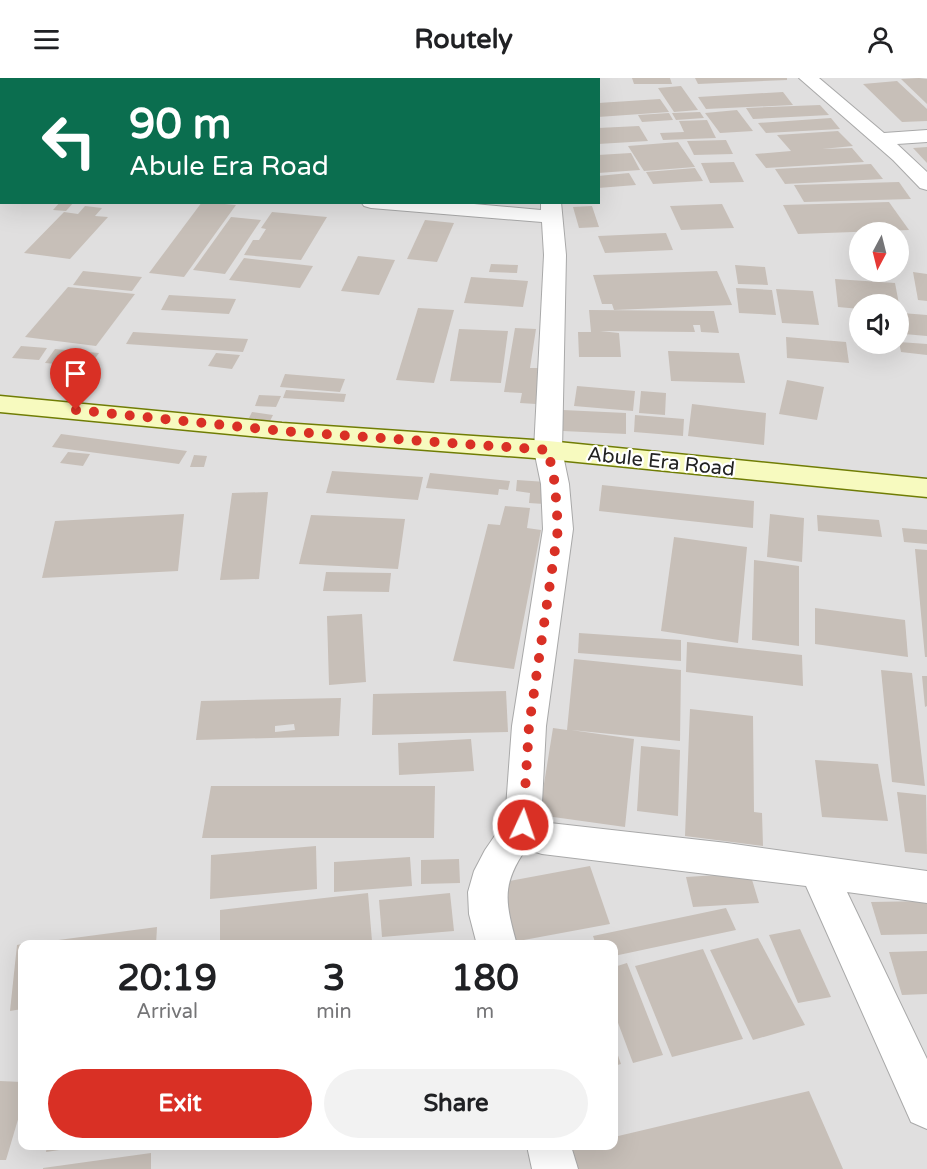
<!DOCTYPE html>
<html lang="en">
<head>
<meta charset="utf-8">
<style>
	:root { --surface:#fff; --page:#f2f2f2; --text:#202124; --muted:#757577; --accent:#d93025 }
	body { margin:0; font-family:"Varela Round",sans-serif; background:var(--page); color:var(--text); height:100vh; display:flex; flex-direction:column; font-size:22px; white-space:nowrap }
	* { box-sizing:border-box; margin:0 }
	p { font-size:20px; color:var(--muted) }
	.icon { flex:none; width:33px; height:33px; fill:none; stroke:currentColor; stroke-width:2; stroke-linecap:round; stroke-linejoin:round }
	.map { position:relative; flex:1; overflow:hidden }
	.side { position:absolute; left:18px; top:862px; width:600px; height:210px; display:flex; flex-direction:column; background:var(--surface); border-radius:12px; box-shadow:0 6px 24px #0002 }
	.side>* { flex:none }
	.banner { position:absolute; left:0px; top:0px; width:600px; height:126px; box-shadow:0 6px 24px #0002; background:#0b6e4f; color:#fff; overflow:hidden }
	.needle { width:39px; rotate:187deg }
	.tools { position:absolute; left:849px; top:144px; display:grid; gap:12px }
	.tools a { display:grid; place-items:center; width:60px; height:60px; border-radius:50%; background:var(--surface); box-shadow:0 6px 24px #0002; font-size:30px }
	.pin { position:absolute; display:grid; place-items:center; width:51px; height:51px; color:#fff; margin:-62px -26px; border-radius:50% 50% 50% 0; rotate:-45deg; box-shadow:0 0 6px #0007 }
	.pin .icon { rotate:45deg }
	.me { position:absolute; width:66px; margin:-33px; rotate:3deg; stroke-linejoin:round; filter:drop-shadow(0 0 4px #0008) }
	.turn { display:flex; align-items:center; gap:21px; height:126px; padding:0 30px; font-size:27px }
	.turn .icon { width:78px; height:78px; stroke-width:2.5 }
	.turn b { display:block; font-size:42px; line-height:51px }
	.eta { display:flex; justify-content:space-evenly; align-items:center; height:102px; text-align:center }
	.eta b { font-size:36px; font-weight:700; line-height:42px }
	.cta { display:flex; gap:12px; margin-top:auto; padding:12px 30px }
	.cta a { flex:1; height:69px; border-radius:36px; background:var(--accent); color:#fff; font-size:24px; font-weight:700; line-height:69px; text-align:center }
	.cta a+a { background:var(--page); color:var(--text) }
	header { display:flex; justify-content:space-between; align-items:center; height:78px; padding:0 30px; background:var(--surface); font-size:27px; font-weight:700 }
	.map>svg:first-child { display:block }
</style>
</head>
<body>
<header><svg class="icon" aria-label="menu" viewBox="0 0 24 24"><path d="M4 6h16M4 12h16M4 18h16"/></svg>Routely<svg class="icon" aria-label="person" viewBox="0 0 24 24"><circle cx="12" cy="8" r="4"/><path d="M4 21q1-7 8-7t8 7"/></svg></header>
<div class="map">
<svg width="927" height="1091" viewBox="0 0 927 1091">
	<rect width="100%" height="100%" fill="#f2efe9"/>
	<!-- residential -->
	<path fill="#e0dfdf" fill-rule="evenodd" d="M0,0H927V1091H0ZM2,2H598V124H2ZM860,154H898V194H860ZM860,226H898V266H860ZM22,867H614V1068H22Z"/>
	<!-- building -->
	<g fill="#c7bfb8" fill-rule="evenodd">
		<path d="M632,0H670L672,6H634Z"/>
		<path d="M695,0H787V2L698,6Z"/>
		<path d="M919,0L927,1V26L901,1Z"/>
		<path d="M897,3L927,31V43L902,44L863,6Z"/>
		<path d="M681,8L698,32L674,34L658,10Z"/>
		<path d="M783,14L793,27L706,31L698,19Z"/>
		<path d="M660,21L669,34L598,39V25Z"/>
		<path d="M820,27L829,37L753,41L746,30Z"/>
		<path d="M737,32L753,53L720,55L705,35Z"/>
		<path d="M700,34L704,40L676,42L672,35Z"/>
		<path d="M669,35L673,42L642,44L638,37Z"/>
		<path d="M831,40L840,51L766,55L758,45Z"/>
		<path d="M707,42L716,60L663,62L660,55L684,54L679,43Z"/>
		<path d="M639,48L648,63L598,66V50Z"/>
		<path d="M838,53L853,68L822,71L852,70L864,84L766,90L755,76L791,73L777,57Z"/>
		<path d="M726,62L733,76L694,77L687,63Z"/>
		<path d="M678,64L695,89L644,93L628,68Z"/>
		<path d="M927,69V85L913,70Z"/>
		<path d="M631,75L640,92L598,95V77Z"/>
		<path d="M734,84L744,104L710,105L701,85Z"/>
		<path d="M871,86L883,101L785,106L775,91Z"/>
		<path d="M695,90L703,103L653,106L646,94Z"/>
		<path d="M629,95L636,107L598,110V98Z"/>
		<path d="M899,104L911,121L804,124L794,107Z"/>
		<path d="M60,124H74L66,133L53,132Z"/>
		<path d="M202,124L236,127L184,199L149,195Z"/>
		<path d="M889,124L909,152L798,156L783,127Z"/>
		<path d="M722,126L734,150L681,152L670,128Z"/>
		<path d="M85,128L102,130L95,138L108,139L70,181L24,175L64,134L78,136Z"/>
		<path d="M592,128L599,149L579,150L573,129Z"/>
		<path d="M272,134L327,139L301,182L244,177L253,162H259L266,151L261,150Z"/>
		<path d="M231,139L261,142L225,196L193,192Z"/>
		<path d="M425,142L454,145L437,184L407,181Z"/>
		<path d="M666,155L673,172L605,175L598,158Z"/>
		<path d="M358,178L395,182L379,217L341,213Z"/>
		<path d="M244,180L313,188L300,210L229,202Z"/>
		<path d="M491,186L518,187L517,195L489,194Z"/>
		<path d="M735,187L765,189L768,207L738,206Z"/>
		<path d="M83,193L142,199L132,213L73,207Z"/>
		<path d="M717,193L732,227L614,232L612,226H602L593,197Z"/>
		<path d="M913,194L927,196V223L918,222Z"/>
		<path d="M471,199L528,203L523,229L464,225Z"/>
		<path d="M835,201L895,205L899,226H860V231L838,229Z"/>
		<path d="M68,209L135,216L96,268L25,259Z"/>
		<path d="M736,210L772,212L776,237L739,235Z"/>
		<path d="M776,211L813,213L819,247L782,245Z"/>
		<path d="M169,217L236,221L229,236L161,232Z"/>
		<path d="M418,230L454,232L434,305L396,302Z"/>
		<path d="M589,232L714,233L719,255L701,254L700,247H693L695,254L600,253L619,255L621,279H579L578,254H591Z"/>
		<path d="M902,235L927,237V258L904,256Z"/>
		<path d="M515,250L536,251L530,290H541L536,326L520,325L522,315L504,314Z"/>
		<path d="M459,251L508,253L501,305L450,303Z"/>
		<path d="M133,254L248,261L243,274L126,266Z"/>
		<path d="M786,259L846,264L849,285L787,280Z"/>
		<path d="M899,264L927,266V277L901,274Z"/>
		<path d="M21,268L47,270L39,282L12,280Z"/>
		<path d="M55,271L99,275L89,289L45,285Z"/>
		<path d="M668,273L739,275L745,305L671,303Z"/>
		<path d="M216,275L240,277L232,291L208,288Z"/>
		<path d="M285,296L345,301L340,314L280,309Z"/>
		<path d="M787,302L824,309L817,342L779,336Z"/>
		<path d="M577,308L635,313L633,333L574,328Z"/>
		<path d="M286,312L346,316L344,324L283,320Z"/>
		<path d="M641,313L666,315L665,337L639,335Z"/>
		<path d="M259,317L281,318L276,329L255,328Z"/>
		<path d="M692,326L766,335L764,367L688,358Z"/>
		<path d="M563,332L626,335V356L563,353Z"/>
		<path d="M252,334L273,337L270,343L249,340Z"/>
		<path d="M635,337L684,341L683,358L634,354Z"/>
		<path d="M61,356L187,373L179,386L52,369Z"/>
		<path d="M68,374L90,376L83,388L60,385Z"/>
		<path d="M194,377L207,378L204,389H190Z"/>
		<path d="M332,393L423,399L418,422L326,415Z"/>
		<path d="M430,395L510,403L508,412L499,411L498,417L426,410Z"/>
		<path d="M517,402L546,404L544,426L529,425L530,415L516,413Z"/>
		<path d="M602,407L754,423L753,450L599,433Z"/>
		<path d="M268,414L259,501L220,502L232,415Z"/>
		<path d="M505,428L530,430L527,450L541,452L514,591L453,583L488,446L500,447Z"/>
		<path d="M184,436L178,493L42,500L55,443Z"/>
		<path d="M770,436L804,440L802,484L767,479Z"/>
		<path d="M311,437L405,441L398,491L299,486Z"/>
		<path d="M817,437L879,442L882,459L818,453Z"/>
		<path d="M902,450L927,452V466L904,464Z"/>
		<path d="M674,459L747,469L738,565L661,553Z"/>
		<path d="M915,471L927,472V579H925Z"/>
		<path d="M754,482L799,488V568L752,562Z"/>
		<path d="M326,494L391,495L389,514L323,513Z"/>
		<path d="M815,530L905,542L908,579L815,566Z"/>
		<path d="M362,536L366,604L329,607L327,538Z"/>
		<path d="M579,555L681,562V583L578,575Z"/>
		<path d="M687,564L802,577L803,608L686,594Z"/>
		<path d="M574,581L681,592L680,663L571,652L634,661L625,749L539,737L553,650L567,652Z"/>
		<path d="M881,592L912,595L925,708L892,704Z"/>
		<path d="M922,598H927V628L925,629Z"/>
		<path d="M506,613L508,654L372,657L373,616Z"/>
		<path d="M341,620L339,658L196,662L201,623ZM294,646L295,652L275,654V648Z"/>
		<path d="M690,631L753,638L754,734L762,735L763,768L685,758Z"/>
		<path d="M471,661L474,693L399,697L398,665Z"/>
		<path d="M641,668L680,672L678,738L637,733Z"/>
		<path d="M815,682L878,686L888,743L822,739Z"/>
		<path d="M211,708H435L434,760H202Z"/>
		<path d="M897,714L926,717L927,776L905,774Z"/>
		<path d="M316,768L317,811L210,821L211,777Z"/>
		<path d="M410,779L412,808L334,814V784Z"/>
		<path d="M459,781L460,805L421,806V782Z"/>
		<path d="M590,788L610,846L513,864L498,805Z"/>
		<path d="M750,795L759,825L693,829L686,799Z"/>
		<path d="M368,815L372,863L335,867H220V832Z"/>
		<path d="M450,815L454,853L382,859L379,822Z"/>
		<path d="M927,823V856L881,857L871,824Z"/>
		<path d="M726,830L736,852L614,878V867H596L593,858Z"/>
		<path d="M157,849L156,867H28V866Z"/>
		<path d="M800,851L831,919L798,925L769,857Z"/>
		<path d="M758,860L805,947L753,962L710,872Z"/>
		<path d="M22,866V931L10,933L17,867Z"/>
		<path d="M703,871L743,961L672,979L635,888Z"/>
		<path d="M927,873V916L902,917L889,874Z"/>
		<path d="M627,885L663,977L633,985L614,934V889Z"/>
		<path d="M614,966L621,986L614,988Z"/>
		<path d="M0,1003L22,1004V1028L6,1082H0Z"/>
		<path d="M809,1013L843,1091H568L562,1071L575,1068H614V1059Z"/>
		<path d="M47,1068H80V1069L46,1074Z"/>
		<path d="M151,1075V1091H43V1090Z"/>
	</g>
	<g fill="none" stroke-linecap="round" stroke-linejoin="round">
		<!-- street casing -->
		<g stroke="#a9a9a9" stroke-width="2">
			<g id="street">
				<path d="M117,0H135L117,2Z"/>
				<path d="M397,0H431L432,2H398Z"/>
				<path d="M521,0H539V2H522Z"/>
				<path d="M799,0H819L884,55L927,52V64L897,66L927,94V112L920,110L893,82Z"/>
				<rect x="0" y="38" width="2" height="12"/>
				<rect x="0" y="110" width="2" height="12"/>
				<path d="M361,124H452L541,132V124H561L566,177L562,372L569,406L573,451L546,648L541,744L727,765L927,793V825L847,814L927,981V1051L911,1044L806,808L542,776L526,771C500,808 506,826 517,867H477L469,836L468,814L474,793L485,772L505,743L512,648L543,451L541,406L534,372L544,177L542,144L371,130L364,128Z"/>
				<path d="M527,1068H571L578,1091H532Z"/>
			</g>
		</g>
		<!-- secondary casing -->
		<g stroke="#707d05" stroke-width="3">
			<path id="secondary" d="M0,318L282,345L548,363L927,401V419L548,381L282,361L0,334Z"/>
		</g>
		<!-- street -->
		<use href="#street" fill="#fff" fill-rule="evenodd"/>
		<!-- secondary -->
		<use href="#secondary" fill="#f7fabf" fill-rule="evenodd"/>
	</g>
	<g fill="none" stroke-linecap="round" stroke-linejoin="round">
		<!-- route -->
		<path stroke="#d93025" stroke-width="10" stroke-dasharray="0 18" d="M76,332L282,353L548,372L555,406L558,451L529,648L523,747"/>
	</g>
	<g text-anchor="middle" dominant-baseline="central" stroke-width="4.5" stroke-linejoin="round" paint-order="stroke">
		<!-- street labels -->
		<g font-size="20" fill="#222" stroke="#fff">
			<text transform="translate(661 384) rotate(6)">Abule Era Road</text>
		</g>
	</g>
</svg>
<div class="tools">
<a><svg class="needle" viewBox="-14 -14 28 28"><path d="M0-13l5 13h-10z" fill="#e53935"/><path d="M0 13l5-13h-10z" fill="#757577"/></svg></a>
<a><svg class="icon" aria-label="sound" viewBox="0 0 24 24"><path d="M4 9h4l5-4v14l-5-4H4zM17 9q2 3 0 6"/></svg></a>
</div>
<div class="pin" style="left:76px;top:332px;background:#d93025"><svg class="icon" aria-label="arrive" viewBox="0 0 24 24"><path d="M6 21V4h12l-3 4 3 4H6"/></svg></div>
<svg class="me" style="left:523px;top:747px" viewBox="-20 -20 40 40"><circle r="17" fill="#d93025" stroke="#fff" stroke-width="3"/><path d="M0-11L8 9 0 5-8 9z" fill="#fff"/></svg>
<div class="banner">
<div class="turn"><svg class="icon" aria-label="left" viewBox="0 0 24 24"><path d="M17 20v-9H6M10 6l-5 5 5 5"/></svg><div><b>90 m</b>Abule Era Road</div></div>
</div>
<section class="side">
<div class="eta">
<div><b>20:19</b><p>Arrival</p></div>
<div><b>3</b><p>min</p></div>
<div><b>180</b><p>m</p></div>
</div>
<div class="cta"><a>Exit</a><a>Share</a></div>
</section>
</div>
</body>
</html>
